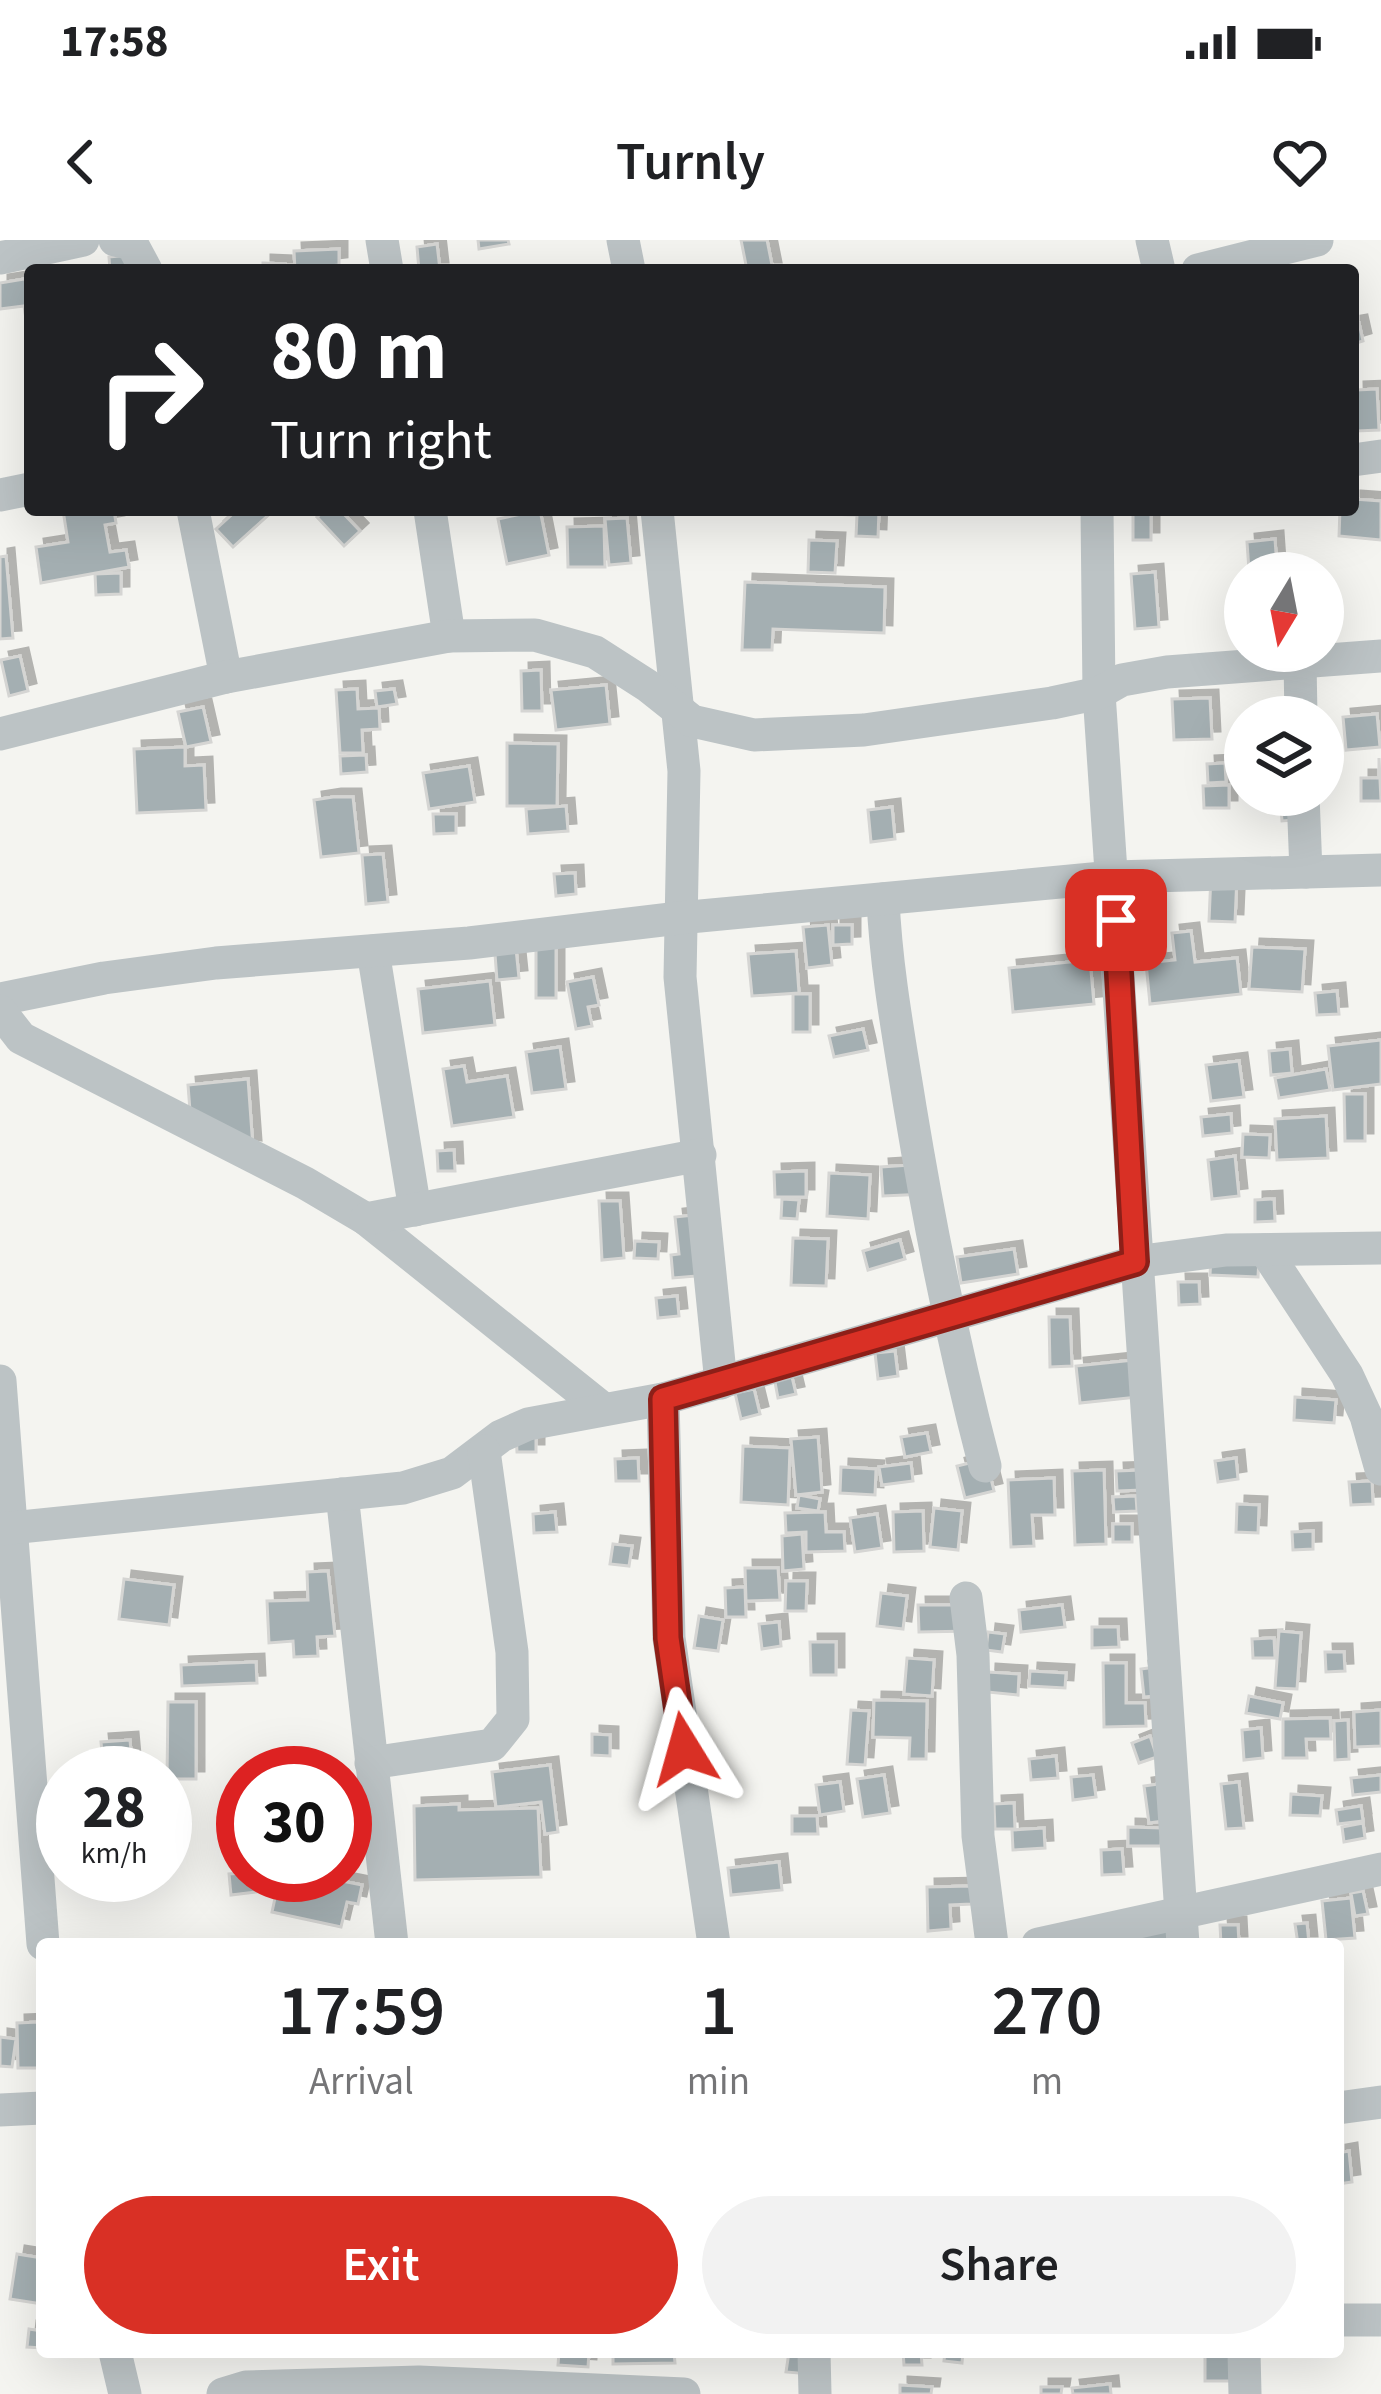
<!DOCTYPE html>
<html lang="en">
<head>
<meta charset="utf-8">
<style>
	:root { --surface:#fff; --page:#f2f2f2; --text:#202124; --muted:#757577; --accent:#d93025 }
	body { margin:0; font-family:"Source Sans 3",sans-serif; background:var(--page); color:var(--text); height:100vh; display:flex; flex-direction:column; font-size:45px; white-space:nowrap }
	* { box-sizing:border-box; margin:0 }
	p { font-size:39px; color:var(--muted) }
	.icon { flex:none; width:66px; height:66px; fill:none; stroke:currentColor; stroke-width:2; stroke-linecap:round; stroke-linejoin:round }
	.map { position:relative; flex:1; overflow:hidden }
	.sheet { position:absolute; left:36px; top:1698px; width:1308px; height:420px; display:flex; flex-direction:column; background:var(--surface); border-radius:12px; box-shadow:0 12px 48px #0002 }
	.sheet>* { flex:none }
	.banner { position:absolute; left:24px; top:24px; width:1335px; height:252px; border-radius:12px; box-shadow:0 12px 48px #0002; background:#202124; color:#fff; overflow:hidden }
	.needle { width:78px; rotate:190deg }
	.fabs { position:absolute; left:1224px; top:312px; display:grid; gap:24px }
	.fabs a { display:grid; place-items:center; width:120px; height:120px; border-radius:50%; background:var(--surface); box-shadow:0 12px 48px #0002; font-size:60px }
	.speed { position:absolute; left:36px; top:1506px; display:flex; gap:24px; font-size:60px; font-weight:700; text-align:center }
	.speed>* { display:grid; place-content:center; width:156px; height:156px; border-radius:50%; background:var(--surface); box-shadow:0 12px 48px #0002; line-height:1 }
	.speed small { font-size:30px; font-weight:400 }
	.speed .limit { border:18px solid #d22; background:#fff; color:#111 }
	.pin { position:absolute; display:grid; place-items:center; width:102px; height:102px; color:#fff; margin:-51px; border-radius:24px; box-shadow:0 6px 18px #0006 }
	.me { position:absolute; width:132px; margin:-66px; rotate:352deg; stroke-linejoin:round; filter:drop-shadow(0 0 9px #0008) }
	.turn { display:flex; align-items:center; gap:42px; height:252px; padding:0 48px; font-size:54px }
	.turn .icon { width:156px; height:156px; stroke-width:2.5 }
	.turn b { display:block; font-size:84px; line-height:102px }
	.eta { display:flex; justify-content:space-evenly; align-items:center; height:204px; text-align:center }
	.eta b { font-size:72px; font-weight:600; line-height:84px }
	.primary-button { display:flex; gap:24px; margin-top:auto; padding:24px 48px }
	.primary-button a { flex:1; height:138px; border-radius:72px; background:var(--accent); color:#fff; font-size:48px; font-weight:600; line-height:138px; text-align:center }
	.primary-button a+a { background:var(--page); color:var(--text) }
	.status { display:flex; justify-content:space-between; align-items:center; height:84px; padding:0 60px; background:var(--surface); direction:ltr }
	.status svg { height:33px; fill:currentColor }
	header { display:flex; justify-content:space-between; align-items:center; height:156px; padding:0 48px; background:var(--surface); font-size:54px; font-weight:600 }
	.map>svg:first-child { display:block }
</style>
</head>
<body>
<div class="status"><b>17:58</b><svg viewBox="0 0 49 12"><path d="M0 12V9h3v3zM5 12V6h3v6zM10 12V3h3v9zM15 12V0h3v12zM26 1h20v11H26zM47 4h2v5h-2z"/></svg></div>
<header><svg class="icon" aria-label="back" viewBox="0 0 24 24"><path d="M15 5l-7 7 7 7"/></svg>Turnly<svg class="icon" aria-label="heart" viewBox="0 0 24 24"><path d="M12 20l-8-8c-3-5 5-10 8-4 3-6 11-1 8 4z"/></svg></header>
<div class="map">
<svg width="1381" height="2154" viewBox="0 0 1381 2154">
	<defs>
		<filter id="shadow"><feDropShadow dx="8" dy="-8" stdDeviation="0" flood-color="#0004"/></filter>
	</defs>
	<rect width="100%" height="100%" fill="#f4f4f0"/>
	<!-- building -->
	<g fill="#a4afb2" stroke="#d5d5d3" stroke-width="3" filter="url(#shadow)">
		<path d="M478,0H508L509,4L479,9Z"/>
		<path d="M741,0H767L773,30H747Z"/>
		<path d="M437,4L440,30H419L417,7Z"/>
		<path d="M339,9V25L295,30L294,11Z"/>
		<path d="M128,15L129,30H110L109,17Z"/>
		<path d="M263,23L285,24V30H263Z"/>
		<path d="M30,38V107L24,66L0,69V43Z"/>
		<path d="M1359,83L1363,101L1353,104V84Z"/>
		<path d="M1377,149L1379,190L1357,191L1356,150Z"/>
		<path d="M1353,259L1381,261V300L1339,296L1340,270H1353Z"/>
		<path d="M63,270H114L116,283L105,285L110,312L126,310L129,327L41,343L36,307L68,302Z"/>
		<path d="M237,270H274L233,307L216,289Z"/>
		<path d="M325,270H340L360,291L344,306L317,277Z"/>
		<path d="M540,270L549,315L507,324L498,279Z"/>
		<path d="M826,270H879L878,297L856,296L857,275L826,274Z"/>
		<path d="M1133,273L1151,274V300H1133Z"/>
		<path d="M627,278L631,323L609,325L605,279Z"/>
		<path d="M604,286L605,327H568L567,287Z"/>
		<path d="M1275,299L1277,328L1249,330L1247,302Z"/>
		<path d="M809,300L837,301L835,333L808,332Z"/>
		<path d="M6,316L13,398L0,399V317Z"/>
		<path d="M1155,332L1159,387L1135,389L1131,334Z"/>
		<path d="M121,333V354L96,355L95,334Z"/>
		<path d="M745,342L885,347L884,393L773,389L772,410H742Z"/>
		<path d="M20,416L28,451L9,456L1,420Z"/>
		<path d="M541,430L542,471H522L521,431Z"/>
		<path d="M606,445L610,484L556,490L551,450Z"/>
		<path d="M357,449L358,469L379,468L380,489L362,490L363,513H340L336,450Z"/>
		<path d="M394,449L397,464L377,467L375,451Z"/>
		<path d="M1210,458L1212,499L1174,500L1172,459Z"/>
		<path d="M203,467L211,502L186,507L178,472Z"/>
		<path d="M1377,474L1380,507L1346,510L1343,477Z"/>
		<path d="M507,503L558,504L557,566H507Z"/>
		<path d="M185,507V526L204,525L206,570L137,573L134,509Z"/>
		<path d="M366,515L367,532L341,534L340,516Z"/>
		<path d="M1379,518L1381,561H1361V538H1379Z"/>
		<path d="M1225,523L1226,542L1208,543L1207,524Z"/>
		<path d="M469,526L475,562L429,569L423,533Z"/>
		<path d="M1229,545V568H1204L1203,546Z"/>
		<path d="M1280,555H1306L1308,579L1282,581Z"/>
		<path d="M333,557H353L359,613L321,617L314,560Z"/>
		<path d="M566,566L568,591L528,594L526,569Z"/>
		<path d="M892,567L895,599L871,602L868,570Z"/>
		<path d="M433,574H456V593L434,594Z"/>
		<path d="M383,614L388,662L366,664L362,615Z"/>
		<path d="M575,633L576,654L556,656L554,634Z"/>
		<path d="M1211,635H1237L1235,682L1209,681Z"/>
		<path d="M828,685L832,725L807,728L803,687Z"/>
		<path d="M833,685H852V704L833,705Z"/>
		<path d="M1191,691L1195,722L1237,718L1241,754L1150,764L1146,723L1175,720L1172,693Z"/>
		<rect x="536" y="697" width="20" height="61"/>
		<path d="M515,699L519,738L497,740L494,701Z"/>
		<path d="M1252,707L1305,709L1302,752L1249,749Z"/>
		<path d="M796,711L799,753L752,756L748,714Z"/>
		<path d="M1090,720L1094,764L1013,772L1009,728Z"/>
		<path d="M593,737L599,765L588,767L592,786L576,789L567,742Z"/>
		<path d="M490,741L495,785L423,793L418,749Z"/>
		<path d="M1337,751L1339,774L1317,775L1315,753Z"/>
		<rect x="793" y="754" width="17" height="38"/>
		<path d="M863,789L868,810L834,817L829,796Z"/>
		<path d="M1381,800V844L1333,850L1328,806Z"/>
		<path d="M560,807L566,849L532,853L526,812Z"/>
		<path d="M1290,809L1292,833L1271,835L1269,811Z"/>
		<path d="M1239,821L1244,857L1211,861L1206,825Z"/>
		<path d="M464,826L467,842L507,836L514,877L452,886L443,829Z"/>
		<path d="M1326,829L1330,850L1279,858L1275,838Z"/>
		<path d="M248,839L253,908L192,896L188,845Z"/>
		<path d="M1344,854H1365V901H1345Z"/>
		<path d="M1231,874L1232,893L1203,896L1201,877Z"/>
		<path d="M1326,876L1328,918L1277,920L1275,879Z"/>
		<path d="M1243,894L1270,895L1269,918L1242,917Z"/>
		<path d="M454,910L455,931H438L437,911Z"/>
		<path d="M1235,916L1239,956L1212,959L1208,920Z"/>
		<path d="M925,924L927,954L883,956L881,927Z"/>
		<path d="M806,931V957H775L774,932Z"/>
		<path d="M829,933L870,935L868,979L827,976Z"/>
		<path d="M782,959L799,960L797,979L781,978Z"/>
		<path d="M1274,959L1275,981L1255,982V960Z"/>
		<path d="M599,961H620L624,1018L602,1020Z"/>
		<path d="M703,974L709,1035L673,1038L671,1015L679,1014L675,977Z"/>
		<path d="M793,998L828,999L826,1046L791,1045Z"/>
		<path d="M900,1000L905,1019L868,1030L863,1011Z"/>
		<path d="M635,1001L659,1002L658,1019L634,1018Z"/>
		<path d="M1014,1009L1018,1034L961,1043L957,1017Z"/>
		<path d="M1211,1016L1259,1018L1258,1037L1210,1035Z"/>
		<path d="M1178,1042H1199L1200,1064L1179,1065Z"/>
		<path d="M677,1056L679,1076L658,1078L656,1058Z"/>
		<path d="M1049,1077H1070L1072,1126L1050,1127Z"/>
		<path d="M895,1111L898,1136L878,1139L875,1113Z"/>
		<path d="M1134,1120L1138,1157L1080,1163L1076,1126Z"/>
		<path d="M791,1133L796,1154L778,1158L774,1137Z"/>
		<path d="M754,1149L760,1174L741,1179L735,1153Z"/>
		<path d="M1295,1157L1336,1160L1334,1183L1294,1180Z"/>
		<path d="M516,1192H536V1212H517Z"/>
		<path d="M927,1193L931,1212L905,1217L901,1197Z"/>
		<path d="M818,1197L822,1252L796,1255L791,1199Z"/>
		<path d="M743,1206L790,1208L788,1265L741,1262Z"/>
		<path d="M638,1218L639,1241H616L615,1219Z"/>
		<path d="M1236,1218L1238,1239L1218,1242L1215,1221Z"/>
		<path d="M986,1219L994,1251L965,1258L957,1226Z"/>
		<path d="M911,1223L913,1241L882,1245L879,1227Z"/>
		<path d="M841,1227L876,1229L875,1255L840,1253Z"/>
		<path d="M1104,1230L1106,1304L1075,1305L1072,1231Z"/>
		<path d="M1143,1230V1250L1117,1251L1116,1231Z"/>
		<path d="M1054,1238L1055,1275H1032L1034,1306L1011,1307L1008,1240Z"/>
		<path d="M1372,1241L1373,1264L1351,1265L1349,1242Z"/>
		<path d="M799,1255L820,1259L818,1271L797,1268Z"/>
		<path d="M1136,1256L1137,1271L1114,1272L1113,1257Z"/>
		<path d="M1237,1264L1259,1265L1258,1293L1236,1292Z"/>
		<path d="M934,1268L962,1271L958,1310L930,1307Z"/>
		<path d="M923,1271L924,1311L894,1312L893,1272Z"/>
		<path d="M555,1272L557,1292L534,1293L533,1274Z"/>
		<path d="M825,1272L826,1292H844L845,1311L806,1312V1292L786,1293L785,1273Z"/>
		<path d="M877,1274L882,1308L855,1312L850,1278Z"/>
		<rect x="1113" y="1284" width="19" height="18"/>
		<path d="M1313,1291V1309L1293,1310L1292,1292Z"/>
		<path d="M802,1294L804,1329L783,1331L782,1296Z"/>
		<path d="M613,1304L632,1306L629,1326L610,1324Z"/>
		<path d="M745,1328H778L780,1360L746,1361Z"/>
		<path d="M328,1331L335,1396L317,1397L318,1416L294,1417L293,1401L269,1403L267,1361L308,1360L307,1332Z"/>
		<path d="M124,1339L174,1345L169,1385L119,1379Z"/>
		<path d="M786,1341H807L806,1371H785Z"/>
		<path d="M745,1347L746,1377H726L725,1348Z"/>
		<path d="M881,1353L907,1356L903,1389L877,1386Z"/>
		<path d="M918,1365H972L973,1391L919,1392Z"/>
		<path d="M1062,1365L1065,1387L1021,1392L1019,1370Z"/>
		<path d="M699,1376L723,1380L718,1411L694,1408Z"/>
		<path d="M779,1382L781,1406L762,1409L759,1384Z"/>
		<path d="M1092,1387H1118L1119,1407L1092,1408Z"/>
		<path d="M1279,1391L1301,1393L1297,1449L1275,1448Z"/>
		<path d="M988,1392L1005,1394L1002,1412L986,1410Z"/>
		<path d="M1274,1398L1275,1418H1253L1252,1399Z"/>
		<path d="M810,1402H836V1435H811Z"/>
		<path d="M1325,1412H1344L1345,1431L1326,1432Z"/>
		<path d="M907,1418L934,1420L932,1456L904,1454Z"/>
		<path d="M256,1422L257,1443L182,1446L181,1425Z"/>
		<path d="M1103,1423H1126V1463H1145L1146,1486L1104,1487Z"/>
		<path d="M1163,1426L1166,1455L1144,1457L1141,1429Z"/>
		<path d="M1030,1431L1066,1433L1065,1448L1029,1446Z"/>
		<path d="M988,1432L1019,1434L1018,1455L987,1452Z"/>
		<path d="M1249,1456L1283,1463L1280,1479L1246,1473Z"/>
		<path d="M874,1460L927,1461L926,1519H909L910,1498L873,1497Z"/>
		<path d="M168,1462H196V1539H167Z"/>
		<path d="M851,1470L869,1471L865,1525L847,1524Z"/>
		<path d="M1381,1470V1506L1355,1507L1354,1472Z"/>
		<path d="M1330,1478L1331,1499H1306L1307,1518H1283V1479Z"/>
		<path d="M1348,1480L1349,1519L1335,1520L1334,1481Z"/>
		<path d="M1261,1488L1263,1518L1244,1520L1242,1490Z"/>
		<path d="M592,1494L610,1495V1516L592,1515Z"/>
		<path d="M1150,1496L1157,1517L1139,1523L1132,1503Z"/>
		<path d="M130,1500L132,1522L103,1524L101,1502Z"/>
		<path d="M1056,1516L1058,1538L1031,1540L1029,1519Z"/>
		<path d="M550,1525L558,1592L545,1594L541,1562L496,1567L492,1532Z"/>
		<path d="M884,1535L890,1573L863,1577L857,1539Z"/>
		<path d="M1093,1535L1096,1557L1073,1560L1071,1537Z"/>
		<path d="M1381,1535V1552L1353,1555L1351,1538Z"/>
		<path d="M840,1542L844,1571L820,1575L816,1545Z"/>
		<path d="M1173,1542L1178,1579L1149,1583L1144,1546Z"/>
		<path d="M1239,1542L1244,1588L1226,1589L1221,1544Z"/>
		<path d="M1291,1554L1322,1556L1320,1576L1290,1575Z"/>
		<path d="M1014,1563L1015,1589H995L994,1564Z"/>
		<path d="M459,1564V1570L538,1568L541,1637L415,1640L414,1566Z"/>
		<path d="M1361,1566L1363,1581L1338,1584L1336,1570Z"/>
		<path d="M792,1576H817L818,1594H792Z"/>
		<path d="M1363,1583L1365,1598L1344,1602L1342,1587Z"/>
		<path d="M1128,1587L1162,1588L1161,1606H1128Z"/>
		<path d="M1044,1588L1045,1608L1013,1610L1012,1590Z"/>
		<path d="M1122,1609L1124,1634L1102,1635L1101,1610Z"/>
		<path d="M779,1622L782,1650L731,1655L728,1628Z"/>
		<path d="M243,1633L254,1635L256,1652L231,1655L229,1634Z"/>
		<path d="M280,1635H338L337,1640L362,1645L358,1664L347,1662L341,1687L272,1672Z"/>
		<path d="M972,1646V1664L950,1665L951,1689L928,1691L927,1647Z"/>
		<path d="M1363,1651L1368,1674L1355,1676L1351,1653Z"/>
		<path d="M1351,1658L1355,1698L1326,1700L1322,1661Z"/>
		<path d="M1177,1681L1181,1704H1133L1130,1690Z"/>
		<path d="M1307,1683L1309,1704H1298L1295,1684Z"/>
		<path d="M1220,1685H1238L1239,1704H1221Z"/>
		<path d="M39,1782L41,1828H18L17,1783Z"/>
		<path d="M0,1797L16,1799L12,1827L0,1826Z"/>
		<path d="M1349,1911L1352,1942L1338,1944V1913Z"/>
		<path d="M17,2014L42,2018V2064L10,2059Z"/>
		<path d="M29,2089L42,2091V2108L27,2107Z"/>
		<path d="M559,2112H589L588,2127L558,2125Z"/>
		<path d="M613,2112H674L675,2123L613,2124Z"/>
		<path d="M789,2112H811L809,2134L786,2132Z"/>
		<path d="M903,2112H921L922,2125H904Z"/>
		<path d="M945,2112H963L962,2123L944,2121Z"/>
		<path d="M1205,2112H1236L1237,2141H1205Z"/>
		<path d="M1110,2144L1111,2154H1073L1072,2148Z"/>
		<path d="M900,2145L932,2147L931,2154H900Z"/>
		<path d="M1041,2147H1062L1061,2154H1041Z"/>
	</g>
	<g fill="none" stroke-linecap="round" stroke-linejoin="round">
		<!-- street -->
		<g stroke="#bcc3c5" stroke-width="33">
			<path d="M115,0L132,4L146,30"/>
			<path d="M382,0L387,30"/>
			<path d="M623,0L629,30"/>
			<path d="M1152,0L1159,30"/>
			<path d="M0,18L83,0"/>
			<path d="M1198,30L1317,0"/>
			<path d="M1353,220L1381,216"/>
			<path d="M0,255L30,249"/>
			<path d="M193,270L226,437"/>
			<path d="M430,270L449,396"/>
			<path d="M657,270L684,531L680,737L721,1143"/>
			<path d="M1097,270L1099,453L1183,1704"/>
			<path d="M1300,422L1301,477"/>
			<path d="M0,494L226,437L449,396L535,395L595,412L648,446L692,481L754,495L864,490L1052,463L1099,453L1122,440L1167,432L1381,416"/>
			<path d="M1303,555L1306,632"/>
			<path d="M883,659C886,729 899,798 910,867C930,988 954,1108 985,1226"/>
			<path d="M373,711L415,970"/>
			<path d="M0,759L104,738L216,723L469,703L679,678L1113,637L1381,630"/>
			<path d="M0,771L21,798L305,943L366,979L602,1168"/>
			<path d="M366,979L700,915"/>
			<path d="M1265,1010L1347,1135L1366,1176L1381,1229"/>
			<path d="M0,1141L43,1704"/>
			<path d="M663,1159L669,1398L714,1704"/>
			<path d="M342,1254L392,1704"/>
			<path d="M0,1289L403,1248L452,1233L501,1196L528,1184L663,1159L1135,1022L1226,1010L1381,1008"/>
			<path d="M966,1358L973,1415L978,1596L992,1704"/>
			<path d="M371,1523L492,1505L513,1479L512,1412L484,1211"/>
			<path d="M1038,1704L1381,1629"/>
			<path d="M1338,1868L1381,1862"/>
			<path d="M0,1870L42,1868"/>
			<path d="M1338,2080H1381"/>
			<path d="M115,2112L125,2154"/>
			<path d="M814,2112L815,2154"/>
			<path d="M1244,2112L1245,2154"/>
			<path d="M223,2154L246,2147L419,2142L684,2154"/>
		</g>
	</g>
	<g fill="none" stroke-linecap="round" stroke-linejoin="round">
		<!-- route casing -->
		<g stroke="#8d1f18" stroke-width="30">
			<path id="route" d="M684,1509L668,1398L663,1159L1135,1022L1116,680"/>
		</g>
		<!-- route -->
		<use href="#route" stroke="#d93025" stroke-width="21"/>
	</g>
</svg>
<div class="fabs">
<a><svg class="needle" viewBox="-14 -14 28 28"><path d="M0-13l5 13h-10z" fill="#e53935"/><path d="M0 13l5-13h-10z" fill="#757577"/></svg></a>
<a><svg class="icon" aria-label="layers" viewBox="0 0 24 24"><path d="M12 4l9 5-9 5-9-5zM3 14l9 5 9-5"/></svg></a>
</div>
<div class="speed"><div>28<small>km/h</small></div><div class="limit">30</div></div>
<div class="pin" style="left:1116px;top:680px;background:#d93025"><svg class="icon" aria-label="arrive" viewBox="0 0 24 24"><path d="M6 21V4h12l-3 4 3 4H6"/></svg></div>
<svg class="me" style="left:684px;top:1509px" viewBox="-20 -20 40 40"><path d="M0-17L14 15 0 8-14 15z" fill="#d93025" stroke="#fff" stroke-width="4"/></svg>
<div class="banner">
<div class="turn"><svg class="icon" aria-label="right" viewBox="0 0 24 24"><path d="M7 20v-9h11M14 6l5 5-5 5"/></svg><div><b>80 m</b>Turn right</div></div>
</div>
<section class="sheet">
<div class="eta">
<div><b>17:59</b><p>Arrival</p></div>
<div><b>1</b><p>min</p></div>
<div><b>270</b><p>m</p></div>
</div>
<div class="primary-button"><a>Exit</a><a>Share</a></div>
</section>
</div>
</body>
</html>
